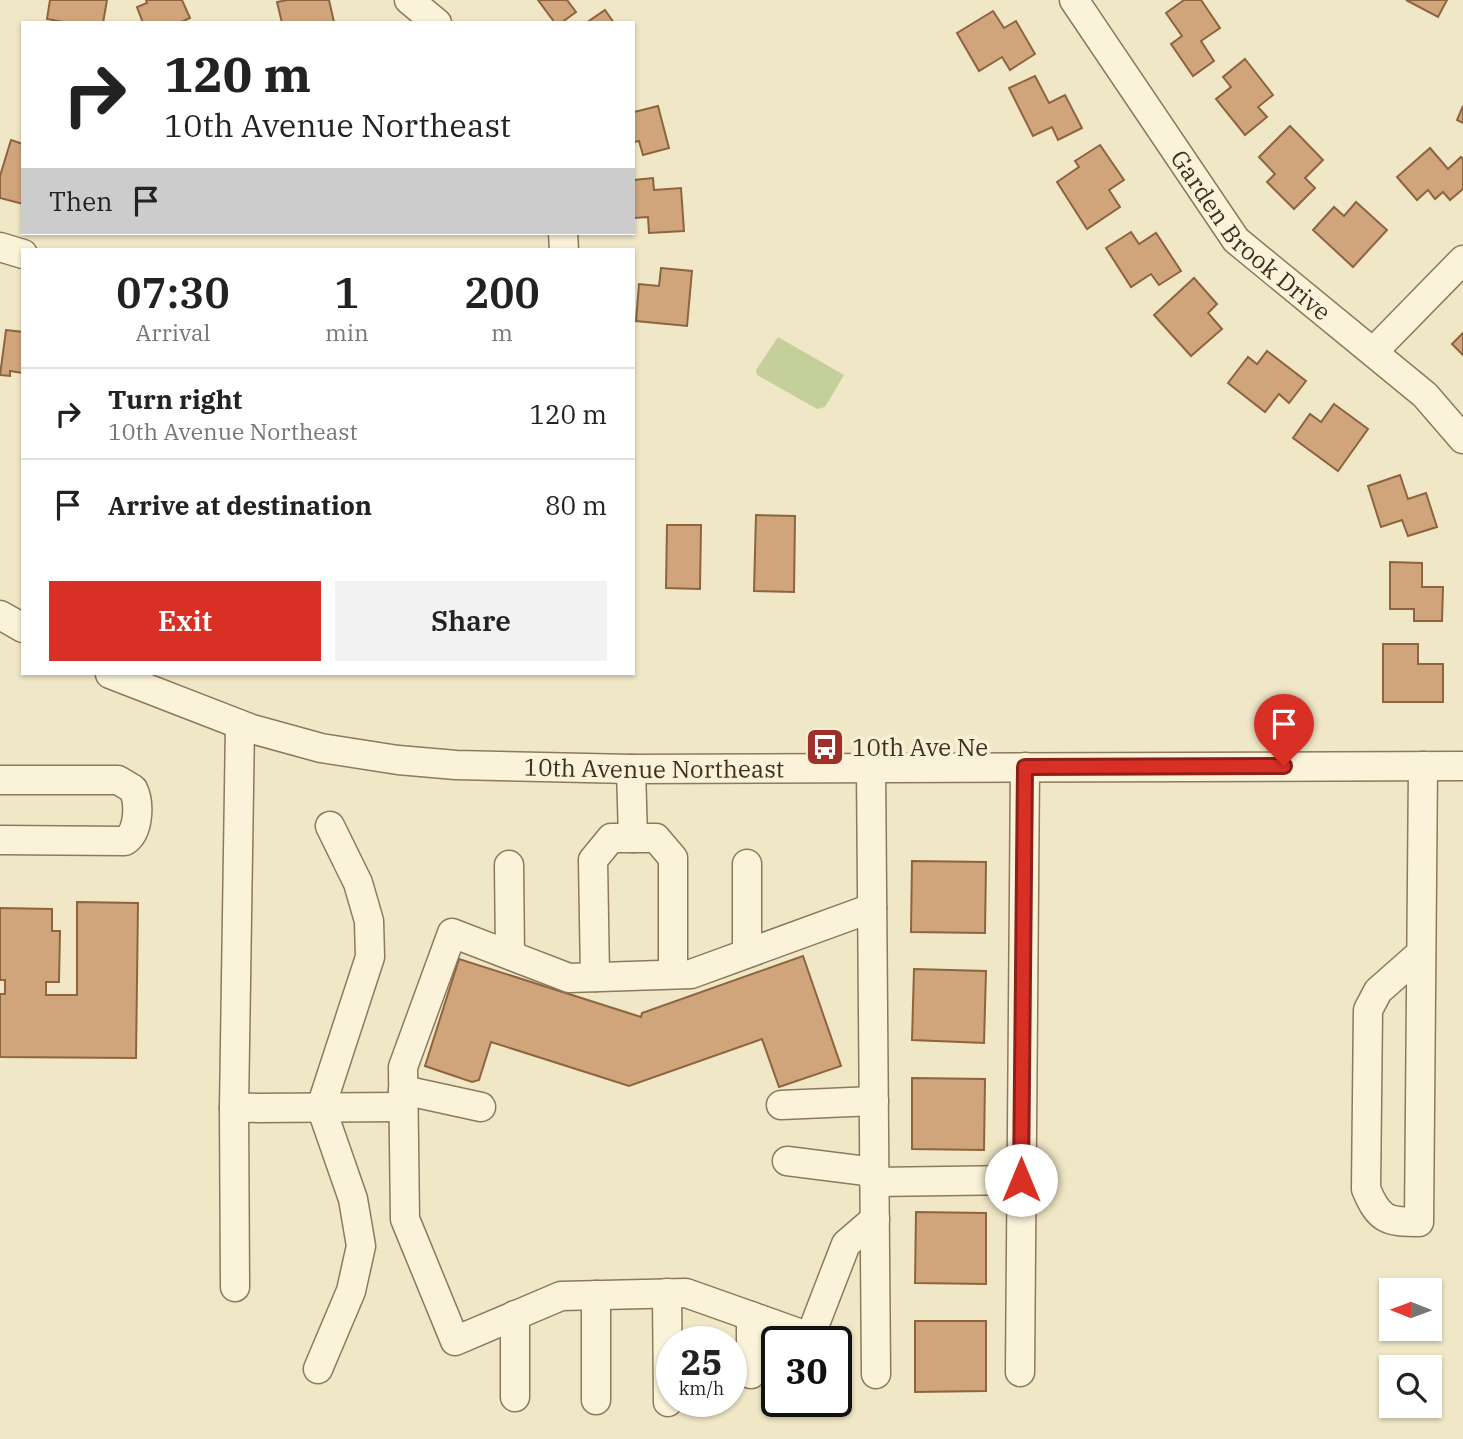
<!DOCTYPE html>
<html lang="en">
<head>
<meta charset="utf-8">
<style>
	:root { --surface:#fff; --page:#f2f2f2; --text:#222; --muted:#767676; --line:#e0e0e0; --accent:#d93025 }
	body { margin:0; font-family:"IBM Plex Serif",serif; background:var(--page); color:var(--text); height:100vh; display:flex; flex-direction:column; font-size:26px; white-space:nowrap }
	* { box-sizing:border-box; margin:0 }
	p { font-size:23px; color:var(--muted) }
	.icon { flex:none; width:38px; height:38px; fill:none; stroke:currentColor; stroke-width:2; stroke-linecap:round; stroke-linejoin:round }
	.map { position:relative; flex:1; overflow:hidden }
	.side { position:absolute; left:21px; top:248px; width:614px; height:427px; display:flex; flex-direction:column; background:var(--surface); border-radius:0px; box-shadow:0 2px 5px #0004 }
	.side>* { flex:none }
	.hud { position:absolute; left:21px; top:21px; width:614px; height:214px; border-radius:0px; box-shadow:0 2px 5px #0004; background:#fff; color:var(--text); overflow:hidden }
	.needle { width:46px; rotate:271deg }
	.buttons { position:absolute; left:1379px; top:1278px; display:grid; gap:14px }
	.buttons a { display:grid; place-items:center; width:63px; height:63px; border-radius:0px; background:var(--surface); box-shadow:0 2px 5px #0004; font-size:35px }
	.speed { position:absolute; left:656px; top:1326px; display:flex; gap:14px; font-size:35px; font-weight:700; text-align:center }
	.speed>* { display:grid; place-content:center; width:91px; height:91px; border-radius:50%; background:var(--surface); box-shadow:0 2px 5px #0004; line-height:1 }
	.speed small { font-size:18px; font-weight:400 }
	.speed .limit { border:4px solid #111; border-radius:10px; background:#fff; color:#111 }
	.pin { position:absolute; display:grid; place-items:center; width:60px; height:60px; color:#fff; margin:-72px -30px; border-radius:50% 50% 50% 0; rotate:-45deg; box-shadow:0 0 7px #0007 }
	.pin .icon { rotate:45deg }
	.me { position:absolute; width:77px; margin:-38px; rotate:0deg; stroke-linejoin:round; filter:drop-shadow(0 0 5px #0008) }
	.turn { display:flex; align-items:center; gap:24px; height:147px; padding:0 28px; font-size:32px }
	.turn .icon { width:91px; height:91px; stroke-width:2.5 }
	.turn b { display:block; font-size:49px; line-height:60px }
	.then { display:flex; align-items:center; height:66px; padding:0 28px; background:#0003; gap:14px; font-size:26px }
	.eta { display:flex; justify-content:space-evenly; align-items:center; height:119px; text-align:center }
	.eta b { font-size:42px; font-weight:600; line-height:49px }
	.action { display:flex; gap:14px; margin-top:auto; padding:14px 28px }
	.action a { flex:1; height:80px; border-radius:0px; background:var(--accent); color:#fff; font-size:28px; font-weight:600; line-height:80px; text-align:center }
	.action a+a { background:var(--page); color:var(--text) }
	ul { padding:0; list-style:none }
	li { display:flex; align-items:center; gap:21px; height:91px; padding:0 28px; border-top:2px solid var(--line) }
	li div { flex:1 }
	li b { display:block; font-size:26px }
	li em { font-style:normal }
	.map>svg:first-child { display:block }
</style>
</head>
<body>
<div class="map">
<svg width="1463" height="1439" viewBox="0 0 1463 1439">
	<rect width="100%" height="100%" fill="#f0e7c6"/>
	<!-- green -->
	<path fill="#c5cf99" d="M778,337L844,375L825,407L817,409L757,375L756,370Z"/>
	<!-- building -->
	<g fill="#d0a57b" stroke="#8d643f" stroke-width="2">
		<path d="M50,0H107L103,23H69L47,19Z"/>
		<path d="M146,0H182L190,18L179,23H143L137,7L147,3Z"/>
		<path d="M287,0H329L334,22L282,23L277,2Z"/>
		<path d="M538,0H567L576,12L561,23H555Z"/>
		<path d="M1184,0H1201L1220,28L1201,41L1214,61L1193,76L1171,44L1182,36L1166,13Z"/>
		<path d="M1406,0H1447L1438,17Z"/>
		<path d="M605,10L614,23H586Z"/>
		<path d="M993,11L1004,28L1016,21L1035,54L1010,70L1002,57L979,71L957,33Z"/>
		<path d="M1245,59L1273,95L1258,107L1267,117L1245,135L1216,99L1231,87L1223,77Z"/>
		<path d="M1035,76L1049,103L1065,95L1082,128L1058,140L1052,127L1033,136L1009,88Z"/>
		<path d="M658,106L669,148L643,155L639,141L634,142V112Z"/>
		<path d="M1463,106V123L1457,120Z"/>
		<path d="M1290,126L1323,160L1305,178L1315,188L1294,209L1267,182L1275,174L1259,157Z"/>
		<path d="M11,140L23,144V204L0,198V176Z"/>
		<path d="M1100,145L1124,180L1109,190L1120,207L1087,229L1057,182L1079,167L1075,161Z"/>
		<path d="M1430,148L1448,169L1461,157L1463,159V189L1450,200L1443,192L1435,199L1428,190L1417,200L1397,177Z"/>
		<path d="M653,178L654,190L681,188L684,231L649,233L648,217L634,218V180Z"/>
		<path d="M1356,202L1387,230L1353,267L1313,230L1334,207L1344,216Z"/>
		<path d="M1131,232L1139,244L1156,233L1181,271L1159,285L1151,274L1131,287L1106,248Z"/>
		<path d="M661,268L692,271L687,326L636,321L639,284L659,286Z"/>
		<path d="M1194,278L1217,304L1208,313L1222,329L1191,356L1154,315Z"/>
		<path d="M6,330L23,332V373L10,371V376L0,375Z"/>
		<path d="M1463,333V355L1452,344Z"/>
		<path d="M1267,351L1306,381L1289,403L1279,394L1265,412L1228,383L1248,357L1257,364Z"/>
		<path d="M1334,404L1368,429L1338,471L1293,438L1310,414L1321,422Z"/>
		<path d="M1400,475L1408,499L1426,493L1437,527L1408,536L1402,520L1381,527L1368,486Z"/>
		<path d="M756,515L795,516L794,592L754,591Z"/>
		<path d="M667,525H701L700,589L666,588Z"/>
		<path d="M1390,562L1422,563V587H1443L1442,621H1414V609H1390Z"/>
		<path d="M1383,644H1418V664H1443V702H1383Z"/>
		<path d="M912,861L986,862L985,933L911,932Z"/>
		<path d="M77,902L138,903L136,1058L0,1057V994H5V980H0V908L52,909V931H60L59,982H46V995H77Z"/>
		<path d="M803,956L841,1066L779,1087L762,1039L629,1086L491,1042L479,1080L472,1082L425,1066L459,959L641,1017L642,1013Z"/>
		<path d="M914,969L986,971L984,1043L912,1040Z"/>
		<path d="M912,1078L985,1079L984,1150L912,1149Z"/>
		<path d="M916,1212L986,1213V1284L915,1283Z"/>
		<path d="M915,1321H986V1391L915,1392Z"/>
	</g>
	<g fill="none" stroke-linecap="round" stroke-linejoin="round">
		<!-- minor casing -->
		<g stroke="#8d795b" stroke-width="31">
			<g id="minor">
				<path d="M409,0L437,23"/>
				<path id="s1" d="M1074,0L1236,240L1425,395L1463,439"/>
				<path d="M563,233L564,250"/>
				<path d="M0,247L23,254"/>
				<path d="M1374,351L1463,260"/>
				<path d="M0,615L23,628"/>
				<path id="s2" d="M110,674L252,729L321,748L398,760L456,765L631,769L1463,766"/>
				<path d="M871,768L876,1374"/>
				<path d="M631,769L633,838"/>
				<path d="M0,780H118L133,789C140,803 139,832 125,841L0,840"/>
				<path d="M509,865L510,955"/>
				<path d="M872,908L691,974L569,978L452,933L403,1067L405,1219L455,1341L561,1296L686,1293L810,1337L846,1244L875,1219"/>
				<path d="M747,953V864"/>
				<path d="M1421,953L1378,991L1368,1010L1366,1189C1379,1220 1387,1222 1419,1222L1423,766"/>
				<path d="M595,977L593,860L611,838H656L673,858V974"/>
				<path d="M403,1090L481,1107"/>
				<path d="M781,1105L874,1101"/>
				<path d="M234,1108L403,1107"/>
				<path d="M787,1161L874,1172"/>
				<path d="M874,1182L1021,1180"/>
				<path d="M235,1287L234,1108L240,725"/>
				<path d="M667,1293L668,1402"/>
				<path d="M596,1295V1400"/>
				<path d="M515,1315V1397"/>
				<path d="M751,1316V1374"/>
				<path d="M318,1369L351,1291L361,1246L353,1199L321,1107L370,957L369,921L358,883L330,826"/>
				<path d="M1020,1372L1025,767"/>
			</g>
		</g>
		<!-- minor -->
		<use href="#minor" stroke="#faf3da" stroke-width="28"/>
	</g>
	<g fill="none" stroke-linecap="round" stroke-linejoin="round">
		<!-- route casing -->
		<g stroke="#8d1f18" stroke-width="18">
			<path id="route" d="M1021,1180L1025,767L1284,766"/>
		</g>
		<!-- route -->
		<use href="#route" stroke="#d93025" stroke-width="12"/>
	</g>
	<!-- icons -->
	<defs>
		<g id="bus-square" transform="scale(2.0125)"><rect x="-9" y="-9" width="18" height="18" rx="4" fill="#9f3028" stroke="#f7f0d6"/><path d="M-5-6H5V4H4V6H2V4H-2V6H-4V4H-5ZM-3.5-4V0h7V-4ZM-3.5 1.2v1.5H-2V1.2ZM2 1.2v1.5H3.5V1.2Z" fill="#fff"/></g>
	</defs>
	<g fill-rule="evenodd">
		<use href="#bus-square" x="825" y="747"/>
	</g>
	<g text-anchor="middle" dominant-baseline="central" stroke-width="7" stroke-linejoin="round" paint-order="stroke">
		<!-- street labels -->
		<g font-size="24" fill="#3c301f" stroke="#f7f0d6">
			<text stroke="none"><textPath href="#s1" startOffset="296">Garden Brook Drive</textPath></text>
			<text stroke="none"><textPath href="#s2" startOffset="558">10th Avenue Northeast</textPath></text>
		</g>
		<!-- poi labels -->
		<g font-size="24" fill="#3c301f" stroke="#f7f0d6" text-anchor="start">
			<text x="852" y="747">10th Ave Ne</text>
		</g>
	</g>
</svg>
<div class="buttons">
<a><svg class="needle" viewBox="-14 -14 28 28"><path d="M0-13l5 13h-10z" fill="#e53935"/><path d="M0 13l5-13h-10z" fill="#767676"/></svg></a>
<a><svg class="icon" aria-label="search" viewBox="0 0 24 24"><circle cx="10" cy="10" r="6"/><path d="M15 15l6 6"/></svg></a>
</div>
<div class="speed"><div>25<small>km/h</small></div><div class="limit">30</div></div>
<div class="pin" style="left:1284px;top:766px;background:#d93025"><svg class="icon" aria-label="arrive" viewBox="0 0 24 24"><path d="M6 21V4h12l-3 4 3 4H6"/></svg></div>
<svg class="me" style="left:1021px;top:1180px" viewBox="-20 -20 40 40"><circle r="19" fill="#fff"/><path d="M0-13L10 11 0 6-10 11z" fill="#d93025"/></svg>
<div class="hud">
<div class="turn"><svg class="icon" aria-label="right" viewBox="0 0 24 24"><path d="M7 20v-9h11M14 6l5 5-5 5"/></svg><div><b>120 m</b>10th Avenue Northeast</div></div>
<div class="then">Then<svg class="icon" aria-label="arrive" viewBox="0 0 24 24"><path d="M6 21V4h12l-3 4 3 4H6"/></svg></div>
</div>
<section class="side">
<div class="eta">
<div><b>07:30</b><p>Arrival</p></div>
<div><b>1</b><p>min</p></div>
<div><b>200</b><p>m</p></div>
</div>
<ul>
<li><svg class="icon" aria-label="right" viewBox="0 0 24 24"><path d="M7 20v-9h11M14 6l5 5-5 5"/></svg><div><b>Turn right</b><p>10th Avenue Northeast</p></div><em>120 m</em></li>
<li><svg class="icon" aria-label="arrive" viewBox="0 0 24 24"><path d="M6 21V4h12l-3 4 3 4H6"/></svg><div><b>Arrive at destination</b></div><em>80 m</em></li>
</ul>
<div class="action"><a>Exit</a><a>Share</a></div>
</section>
</div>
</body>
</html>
